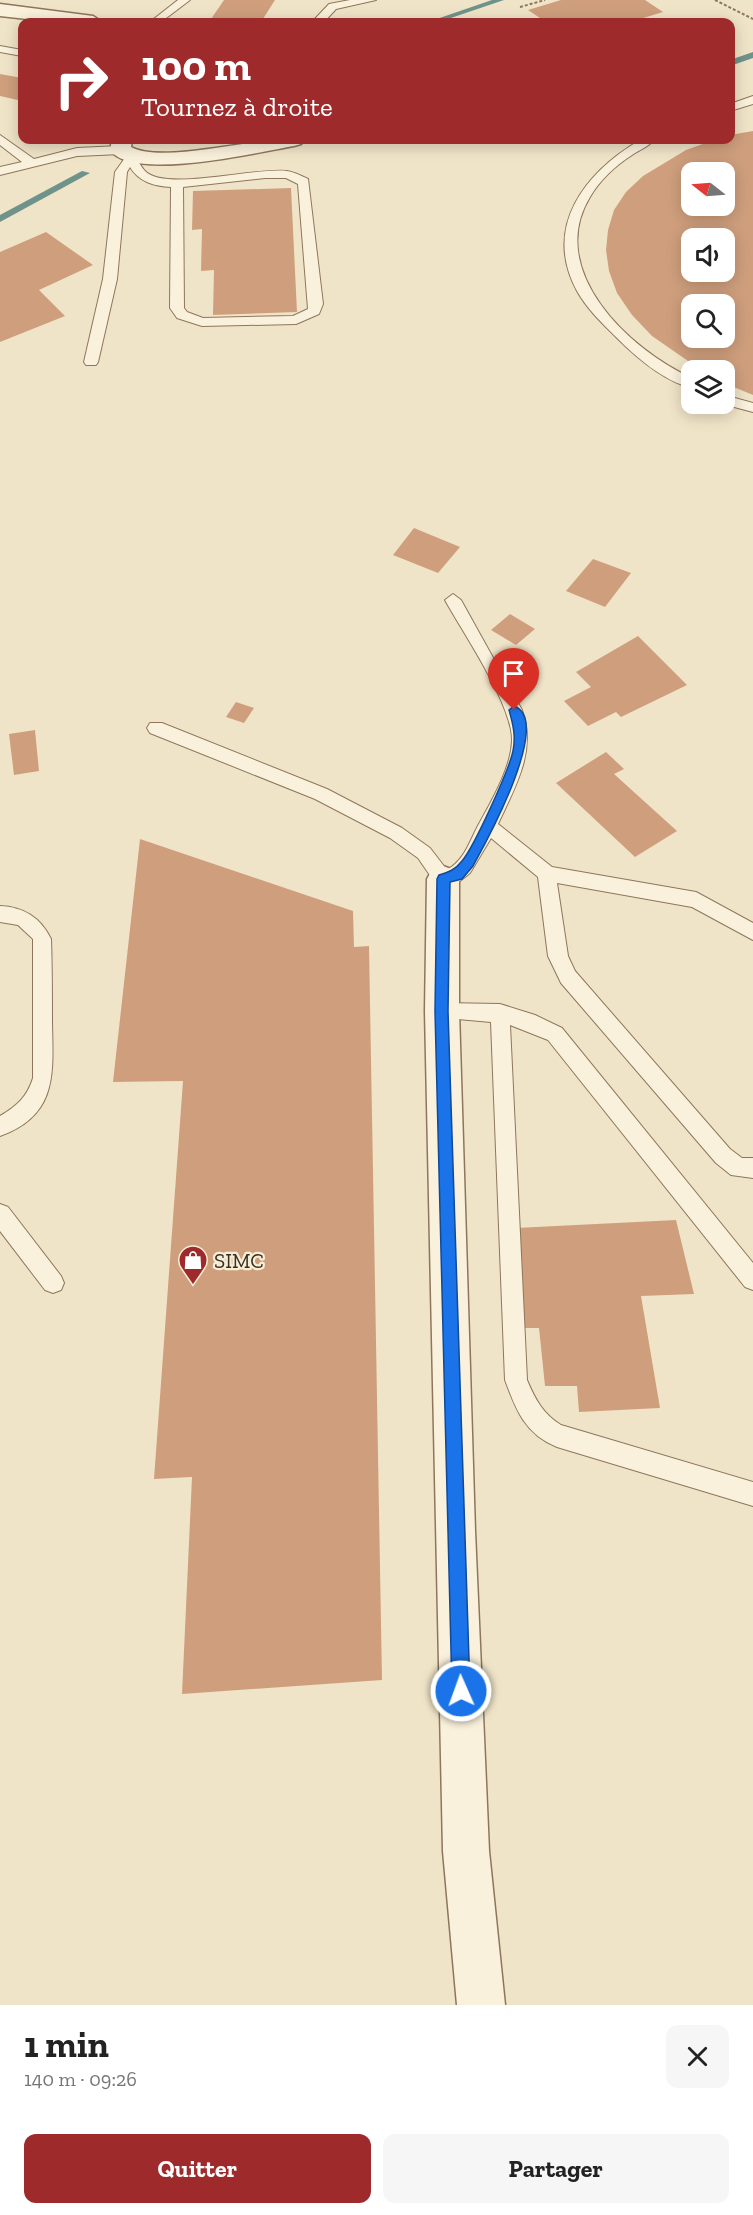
<!DOCTYPE html>
<html lang="fr">
<head>
<meta charset="utf-8">
<style>
	:root { --surface:#fff; --page:#f6f6f6; --text:#222; --muted:#767676; --accent:#9e2a2b }
	body { margin:0; font-family:"Zilla Slab",serif; background:var(--page); color:var(--text); height:100vh; display:flex; flex-direction:column; font-size:22px; white-space:nowrap }
	* { box-sizing:border-box; margin:0 }
	p { font-size:20px; color:var(--muted) }
	.icon { flex:none; width:33px; height:33px; fill:none; stroke:currentColor; stroke-width:2; stroke-linecap:round; stroke-linejoin:round }
	.map { position:relative; height:2005px; overflow:hidden }
	.sheet { display:flex; flex-direction:column; background:var(--surface); flex:1 }
	.sheet>* { flex:none }
	.guide { position:absolute; left:18px; top:18px; width:717px; height:126px; border-radius:12px; box-shadow:0 3px 15px #0003; background:#9e2a2b; color:#fff; overflow:hidden }
	.needle { width:39px; rotate:287deg }
	.fabs { position:absolute; left:681px; top:162px; display:grid; gap:12px }
	.fabs a { display:grid; place-items:center; width:54px; height:54px; border-radius:12px; background:var(--surface); box-shadow:0 3px 15px #0003; font-size:30px }
	.pin { position:absolute; display:grid; place-items:center; width:51px; height:51px; color:#fff; margin:-62px -26px; border-radius:50% 50% 50% 0; rotate:-45deg; box-shadow:0 0 6px #0007 }
	.pin .icon { rotate:45deg }
	.me { position:absolute; width:66px; margin:-33px; rotate:358deg; stroke-linejoin:round; filter:drop-shadow(0 0 4px #0008) }
	.turn { display:flex; align-items:center; gap:21px; height:126px; padding:0 24px; font-size:27px }
	.turn .icon { width:78px; height:78px; stroke-width:2.5 }
	.turn b { display:block; font-size:42px; line-height:51px }
	.round { display:grid; place-items:center; flex:none; width:63px; height:63px; border-radius:12px; background:var(--page) }
	.overview { display:flex; align-items:center; justify-content:space-between; height:102px; padding:0 24px }
	h1 { font-size:36px; font-weight:700; line-height:45px }
	.button { display:flex; gap:12px; margin-top:auto; padding:12px 24px }
	.button a { flex:1; height:69px; border-radius:12px; background:var(--accent); color:#fff; font-size:24px; font-weight:700; line-height:69px; text-align:center }
	.button a+a { background:var(--page); color:var(--text) }
	.map>svg:first-child { display:block }
</style>
</head>
<body>
<div class="map">
<svg width="753" height="2005" viewBox="0 0 753 2005">
	<rect width="100%" height="100%" fill="#f0e4c8"/>
	<g fill="none" stroke-linecap="round" stroke-linejoin="round">
		<!-- stream -->
		<g fill="#6f938a" fill-rule="evenodd">
			<path d="M492,0H504L439,22H428Z"/>
			<path d="M753,52V58L730,66V60Z"/>
			<path d="M82,171L90,173L0,222V215Z"/>
		</g>
	</g>
	<!-- building -->
	<g fill="#cf9f7d" fill-rule="evenodd">
		<path d="M224,0H275L261,22H209Z"/>
		<path d="M561,0H645L663,12L630,22H609L603,18L590,22H546L528,10Z"/>
		<path d="M0,74L22,78V101L0,96Z"/>
		<path d="M753,131V395L724,383V370H701L652,336L632,315L617,293L609,271L606,250L608,230L614,210L626,192L643,176L686,150L714,140H730V135ZM692,172H724V206H692ZM692,238H724V272H692ZM692,304H724V338H692Z"/>
		<path d="M291,188L297,312L213,315L214,270L201,271L202,229L192,230L193,191Z"/>
		<path d="M46,232L93,265L39,290L65,316L0,342V252Z"/>
		<path d="M414,528L460,547L438,573L393,555Z"/>
		<path d="M593,559L631,573L605,607L566,591Z"/>
		<path d="M510,614L535,629L516,645L491,630Z"/>
		<path d="M638,636L687,685L621,717L616,712L588,726L564,701L591,687L576,672Z"/>
		<path d="M236,702L254,708L244,723L226,717Z"/>
		<path d="M35,730L39,771L14,775L9,734Z"/>
		<path d="M606,752L624,769L614,774L677,831L635,857L556,783Z"/>
		<path d="M140,839L353,911L354,947L369,946L382,1680L182,1694L192,1477L154,1479L183,1081L113,1082Z"/>
		<path d="M676,1220L694,1294L641,1296L660,1408L579,1412L577,1386H545L539,1328H525L516,1228Z"/>
	</g>
	<g fill="none" stroke-linecap="round" stroke-linejoin="round">
		<!-- lane casing -->
		<g stroke="#8d765c" stroke-width="2">
			<g id="lane">
				<path d="M178,0H190L161,22H150Z"/>
				<path d="M350,0H376L336,9L324,22H312L329,4Z"/>
				<path d="M0,46L22,50V56L0,52Z"/>
				<path d="M753,96V104L730,111V104Z"/>
				<path d="M0,135L34,159L77,148L120,146L126,150L120,154L77,156L0,175V167L22,162L0,145Z"/>
				<path d="M640,140H654C648,147 639,150 632,155C615,166 600,180 590,197C545,271 630,350 692,378V388C663,381 636,357 616,337C602,323 587,309 577,291C542,226 586,172 640,140Z"/>
				<path d="M131,154L135,155C138,160 141,167 145,171C165,192 255,167 287,171C294,172 302,176 308,179L323,304L319,314L296,324L202,326L177,318L170,308L171,187C154,186 139,182 130,167L127,172L117,279L98,362L96,365H86L84,362L103,279L115,172L127,155ZM265,178H286L298,184L308,309L293,316L203,318L187,312L184,308L183,187Z"/>
				<path d="M724,395L753,403V412L723,404Z"/>
				<path d="M453,594L461,600L522,710C537,751 515,787 498,824L552,867L696,892L753,923V940L692,907L557,883L568,956L575,971L730,1149L742,1158H753V1178L731,1175L716,1163L561,983L548,956L538,877L491,838L470,873L460,881L443,886L436,884L418,858L390,838L315,799L150,733L147,728L150,723H162L327,789L402,828L430,848L447,870C466,859 470,839 480,822C492,800 511,768 512,741C513,705 463,633 445,600Z"/>
				<path d="M0,906C24,907 41,918 51,939C52,967 52,994 52,1022C53,1074 58,1115 0,1136V1116C17,1106 27,1097 33,1078V939L18,925L0,922Z"/>
				<path d="M442,1003L500,1004L535,1015L562,1028L753,1263V1290L745,1287L548,1040L510,1025L527,1380C535,1399 543,1414 561,1425L753,1482V1506L557,1447C525,1434 516,1410 505,1380L491,1022L435,1017L432,1011L435,1005Z"/>
				<path d="M0,1204L8,1207L61,1276L64,1283L61,1290L53,1293L45,1290L0,1231Z"/>
			</g>
		</g>
		<!-- street casing -->
		<g stroke="#8d765c" stroke-width="3">
			<g id="street">
				<path d="M0,4L93,16L102,22H54L0,16Z"/>
				<path d="M112,140H132L131,147C165,165 259,135 304,140L301,144L294,146C259,152 132,182 110,150Z"/>
				<path d="M443,866L454,870L459,879V1011L475,1531L489,1851L505,2005H457L443,1851L425,1011L427,879L432,870Z"/>
			</g>
		</g>
		<!-- path -->
		<g stroke="#8d765c" stroke-width="2" stroke-dasharray="3 2" stroke-linecap="butt">
			<path d="M715,0L753,19"/>
			<path d="M520,7L545,0"/>
		</g>
		<!-- lane -->
		<use href="#lane" fill="#faf1dc" fill-rule="evenodd"/>
		<!-- street -->
		<use href="#street" fill="#faf1dc" fill-rule="evenodd"/>
	</g>
	<!-- route -->
	<path fill="#1a73e8" stroke="#114b97" stroke-width="1.5" d="M514,706C554,720 485,844 473,866L462,879L450,882L448,1011L470,1691L467,1697L461,1700L454,1697L452,1691L435,1011L437,879L439,875C449,872 455,870 462,861C474,847 509,770 513,751C516,736 513,724 509,710Z"/>
	<!-- icons -->
	<defs>
		<g id="shop-pin" transform="scale(1.5)"><path d="M0 17L-7.5 6A9.5 9.5 0 1 1 7.5 6Z" fill="#9e2a2b" stroke="#f7eed8"/><path d="M-5-2.5h2.3a2.7 3.5 0 0 1 5.4 0H5L5.5 6h-11ZM-1.5-2.5h3a1.5 2.3 0 0 0-3 0Z" fill="#fff"/></g>
	</defs>
	<g fill-rule="evenodd">
		<use href="#shop-pin" x="193" y="1260"/>
	</g>
	<g text-anchor="middle" dominant-baseline="central" stroke-width="4.5" stroke-linejoin="round" paint-order="stroke">
		<!-- poi labels -->
		<g font-size="21" fill="#3d2e20" stroke="#f7eed8" text-anchor="start">
			<text x="214" y="1260">SIMC</text>
		</g>
	</g>
</svg>
<div class="fabs">
<a><svg class="needle" viewBox="-14 -14 28 28"><path d="M0-13l5 13h-10z" fill="#e53935"/><path d="M0 13l5-13h-10z" fill="#767676"/></svg></a>
<a><svg class="icon" aria-label="sound" viewBox="0 0 24 24"><path d="M4 9h4l5-4v14l-5-4H4zM17 9q2 3 0 6"/></svg></a>
<a><svg class="icon" aria-label="search" viewBox="0 0 24 24"><circle cx="10" cy="10" r="6"/><path d="M15 15l6 6"/></svg></a>
<a><svg class="icon" aria-label="layers" viewBox="0 0 24 24"><path d="M12 4l9 5-9 5-9-5zM3 14l9 5 9-5"/></svg></a>
</div>
<div class="pin" style="left:514px;top:710px;background:#d93025"><svg class="icon" aria-label="arrive" viewBox="0 0 24 24"><path d="M6 21V4h12l-3 4 3 4H6"/></svg></div>
<svg class="me" style="left:461px;top:1691px" viewBox="-20 -20 40 40"><circle r="17" fill="#1a73e8" stroke="#fff" stroke-width="3"/><path d="M0-11L8 9 0 5-8 9z" fill="#fff"/></svg>
<div class="guide">
<div class="turn"><svg class="icon" aria-label="right" viewBox="0 0 24 24"><path d="M7 20v-9h11M14 6l5 5-5 5"/></svg><div><b>100 m</b>Tournez à droite</div></div>
</div>
</div>
<section class="sheet">
<div class="overview"><div><h1>1 min</h1><p>140 m · 09:26</p></div><a class="round"><svg class="icon" aria-label="close" viewBox="0 0 24 24"><path d="M6 6l12 12M18 6L6 18"/></svg></a></div>
<div class="button"><a>Quitter</a><a>Partager</a></div>
</section>
</body>
</html>
